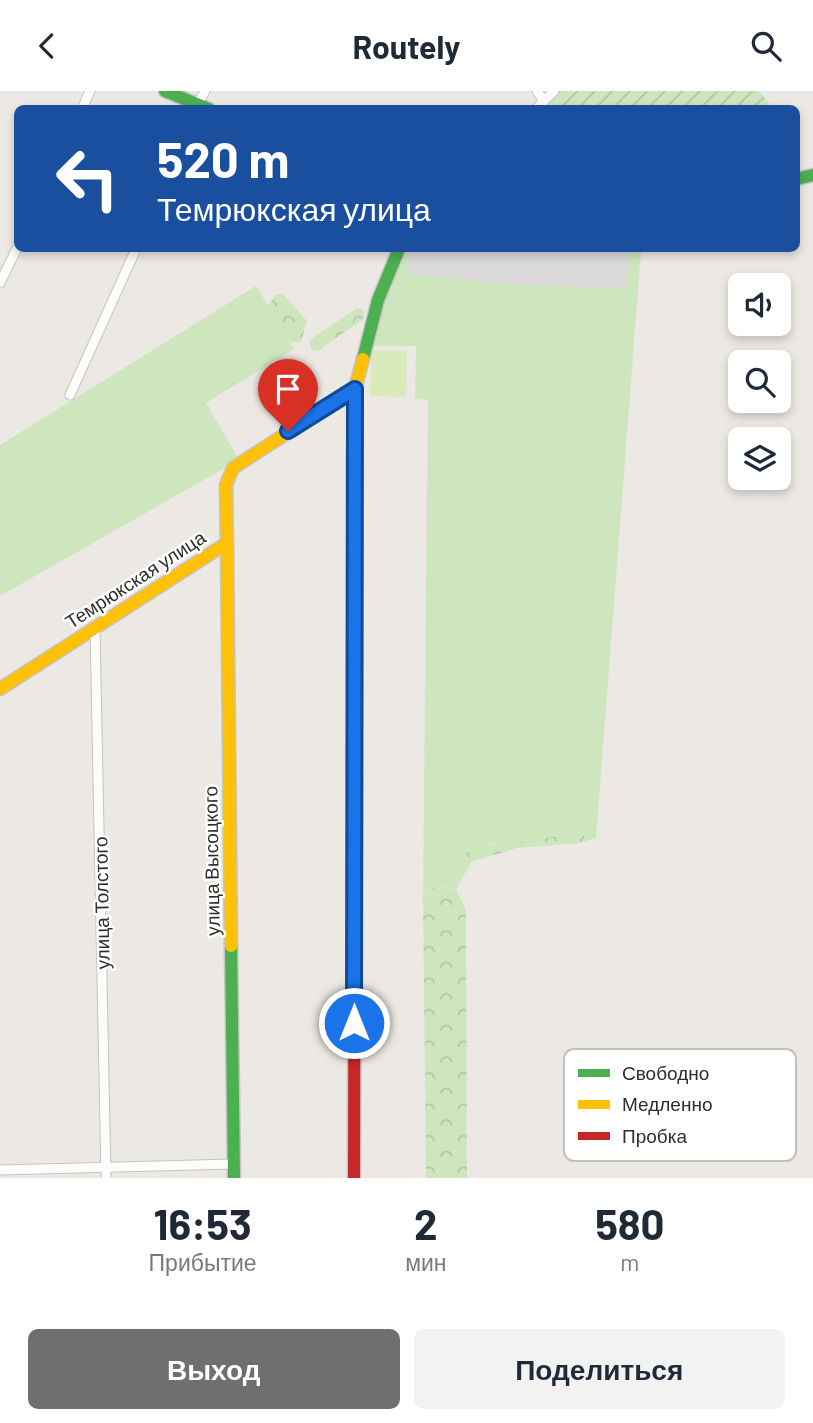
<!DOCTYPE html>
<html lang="ru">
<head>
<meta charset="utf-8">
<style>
	:root { --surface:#fff; --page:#f2f2f3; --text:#1f2937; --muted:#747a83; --accent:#706f6e }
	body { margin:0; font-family:Barlow,sans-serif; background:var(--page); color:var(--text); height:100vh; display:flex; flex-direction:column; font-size:26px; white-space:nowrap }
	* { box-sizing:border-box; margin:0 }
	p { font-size:23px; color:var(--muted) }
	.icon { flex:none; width:38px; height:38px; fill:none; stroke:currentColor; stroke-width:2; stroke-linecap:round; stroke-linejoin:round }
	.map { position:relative; height:1087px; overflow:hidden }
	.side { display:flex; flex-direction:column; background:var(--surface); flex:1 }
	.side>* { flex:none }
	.top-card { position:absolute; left:14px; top:14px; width:786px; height:147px; border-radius:10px; box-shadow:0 4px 10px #0003; background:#1a4fa0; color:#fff; overflow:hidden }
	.buttons { position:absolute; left:728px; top:182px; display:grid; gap:14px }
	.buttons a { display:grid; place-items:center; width:63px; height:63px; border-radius:10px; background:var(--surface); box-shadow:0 4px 10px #0003; font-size:35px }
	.pin { position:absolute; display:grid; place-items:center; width:60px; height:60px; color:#fff; margin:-72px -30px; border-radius:50% 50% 50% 0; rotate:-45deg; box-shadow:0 0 7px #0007 }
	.pin .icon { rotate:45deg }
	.me { position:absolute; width:77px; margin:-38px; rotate:0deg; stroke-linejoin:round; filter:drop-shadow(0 0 5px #0008) }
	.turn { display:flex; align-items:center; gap:24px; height:147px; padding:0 28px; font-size:32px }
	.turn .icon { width:91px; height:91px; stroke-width:2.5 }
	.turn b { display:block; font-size:49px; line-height:60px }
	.eta { display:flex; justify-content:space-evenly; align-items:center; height:119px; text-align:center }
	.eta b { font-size:42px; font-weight:700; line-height:49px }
	.primary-button { display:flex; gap:14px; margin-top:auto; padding:14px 28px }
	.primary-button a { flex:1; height:80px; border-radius:10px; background:var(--accent); color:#fff; font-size:28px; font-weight:700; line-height:80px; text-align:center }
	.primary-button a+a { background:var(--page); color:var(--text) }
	header { display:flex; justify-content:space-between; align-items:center; height:91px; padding:0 28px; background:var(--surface); font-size:32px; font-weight:700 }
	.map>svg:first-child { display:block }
</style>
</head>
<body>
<header><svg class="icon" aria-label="back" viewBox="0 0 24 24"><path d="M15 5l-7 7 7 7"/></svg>Routely<svg class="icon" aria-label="search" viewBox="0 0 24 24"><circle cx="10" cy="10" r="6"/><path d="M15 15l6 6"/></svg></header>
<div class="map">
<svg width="813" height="1087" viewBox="0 0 813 1087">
	<defs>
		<pattern id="forest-crowns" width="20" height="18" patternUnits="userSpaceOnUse" patternTransform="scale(1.75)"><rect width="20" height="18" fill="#cee6be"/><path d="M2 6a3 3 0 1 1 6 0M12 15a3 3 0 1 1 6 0" fill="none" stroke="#b1c6a4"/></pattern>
		<pattern id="garden-furrows" width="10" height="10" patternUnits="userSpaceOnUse" patternTransform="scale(1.75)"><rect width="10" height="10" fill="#cee6be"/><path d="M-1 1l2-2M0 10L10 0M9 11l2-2" fill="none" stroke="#b1c6a4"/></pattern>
	</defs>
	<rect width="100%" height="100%" fill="#ece8e4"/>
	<!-- industrial -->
	<path fill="#dcd9db" d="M407,158H630L626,198L510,193L407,183Z"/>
	<!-- grass -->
	<g fill="#cee6be">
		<path d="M407,158L408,183L510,193L626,198L630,158L641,160L596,747L579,752L584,749L577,742L505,753L486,752L465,766L471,771L456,799C445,794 431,795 423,804L428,309L415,308L416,255H371L380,220Z"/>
		<path d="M256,195L294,258L206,312L237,365L223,378L0,505V354Z"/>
	</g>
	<!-- forest -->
	<g fill="url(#forest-crowns)">
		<path d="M283,203L307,230L301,252L290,251L268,215L275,204Z"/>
		<path d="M357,217L363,219L365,225L361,230L317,260H312L309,251L315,245Z"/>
		<path d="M577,742L584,744V749L579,752L517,757L471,771L465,766L468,753H505Z"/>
		<path d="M436,795L456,799L466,819L467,1087H426L423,804Z"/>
	</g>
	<!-- garden -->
	<path fill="url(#garden-furrows)" d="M559,0H759L773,17L541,18Z"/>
	<!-- pitch -->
	<path fill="#d9eabb" d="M371,259L407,260L406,306L370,305Z"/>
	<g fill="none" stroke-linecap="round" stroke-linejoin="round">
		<!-- street casing -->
		<g stroke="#c5c4c5" stroke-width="11">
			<g id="street">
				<path d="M537,0L543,9"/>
				<path d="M196,16L205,0"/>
				<path d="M82,18L90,0"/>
				<path d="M536,18L554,0"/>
				<path d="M0,192L18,155"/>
				<path d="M70,304L136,158"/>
				<path d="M95,538L106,1087"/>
				<path d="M0,1079L234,1073"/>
			</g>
		</g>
		<!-- fast casing -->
		<g stroke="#c5c4c5" stroke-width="15">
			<g id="fast">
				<path d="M165,0L209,18"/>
				<path d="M796,88L813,84"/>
				<path d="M363,268L378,209L399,158"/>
				<path d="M355,590V298"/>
				<path d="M231,855L234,1087"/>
			</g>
		</g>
		<!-- slow casing -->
		<g stroke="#c5c4c5" stroke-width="15">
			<g id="slow">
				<path d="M227,452L231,855"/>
				<path d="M0,598L227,452L226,394L233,377L355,298L363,268"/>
			</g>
		</g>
		<!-- jam casing -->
		<g stroke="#c5c4c5" stroke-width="15">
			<path id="jam" d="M354,1087L355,590"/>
		</g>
		<!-- street -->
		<use href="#street" stroke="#fcfcfb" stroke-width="9"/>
		<!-- fast -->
		<use href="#fast" stroke="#4caf50" stroke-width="12"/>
		<!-- slow -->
		<use href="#slow" stroke="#ffc107" stroke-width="12"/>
		<!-- jam -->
		<use href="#jam" stroke="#c62828" stroke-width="12"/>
	</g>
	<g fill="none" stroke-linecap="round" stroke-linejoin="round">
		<!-- route casing -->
		<g stroke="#114b97" stroke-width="18">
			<path id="route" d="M288,340L355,298L354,932"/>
		</g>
		<!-- route -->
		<use href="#route" stroke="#1a73e8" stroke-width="12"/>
	</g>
	<g text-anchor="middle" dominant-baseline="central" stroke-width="5" stroke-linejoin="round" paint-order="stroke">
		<!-- street labels -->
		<g font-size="19" fill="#2e2e2e" stroke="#fff">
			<text transform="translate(135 488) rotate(-33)">Темрюкская улица</text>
			<text transform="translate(211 770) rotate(-91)">улица Высоцкого</text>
			<text transform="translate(101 812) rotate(-91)">улица Толстого</text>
		</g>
	</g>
	<!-- legend -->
	<rect x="564" y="958" width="232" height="112" rx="10" fill="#fff" stroke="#c0c0c0" stroke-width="2"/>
	<rect x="578" y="978" width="32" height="8" fill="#4caf50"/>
	<rect x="578" y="1009" width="32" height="9" fill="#ffc107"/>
	<rect x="578" y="1041" width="32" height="8" fill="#c62828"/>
	<g font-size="19" fill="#2e2e2e">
		<text x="622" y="989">Свободно</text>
		<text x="622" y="1020">Медленно</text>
		<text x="622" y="1052">Пробка</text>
	</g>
</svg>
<div class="buttons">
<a><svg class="icon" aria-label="sound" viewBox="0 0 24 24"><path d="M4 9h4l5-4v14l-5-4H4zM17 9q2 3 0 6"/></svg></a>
<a><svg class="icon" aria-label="search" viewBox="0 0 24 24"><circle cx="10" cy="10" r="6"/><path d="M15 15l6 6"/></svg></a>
<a><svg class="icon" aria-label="layers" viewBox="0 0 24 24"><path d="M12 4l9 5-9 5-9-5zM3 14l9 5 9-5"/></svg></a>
</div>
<div class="pin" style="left:288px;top:340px;background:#d93025"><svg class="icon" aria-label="arrive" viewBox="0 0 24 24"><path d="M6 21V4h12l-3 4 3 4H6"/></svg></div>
<svg class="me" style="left:354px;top:932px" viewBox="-20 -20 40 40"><circle r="17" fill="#1a73e8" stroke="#fff" stroke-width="3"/><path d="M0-11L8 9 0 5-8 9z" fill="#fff"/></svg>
<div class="top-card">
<div class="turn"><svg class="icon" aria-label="left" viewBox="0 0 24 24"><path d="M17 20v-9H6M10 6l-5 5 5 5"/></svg><div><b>520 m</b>Темрюкская улица</div></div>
</div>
</div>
<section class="side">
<div class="eta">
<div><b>16:53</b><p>Прибытие</p></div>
<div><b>2</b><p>мин</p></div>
<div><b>580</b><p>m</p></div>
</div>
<div class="primary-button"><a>Выход</a><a>Поделиться</a></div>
</section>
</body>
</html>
